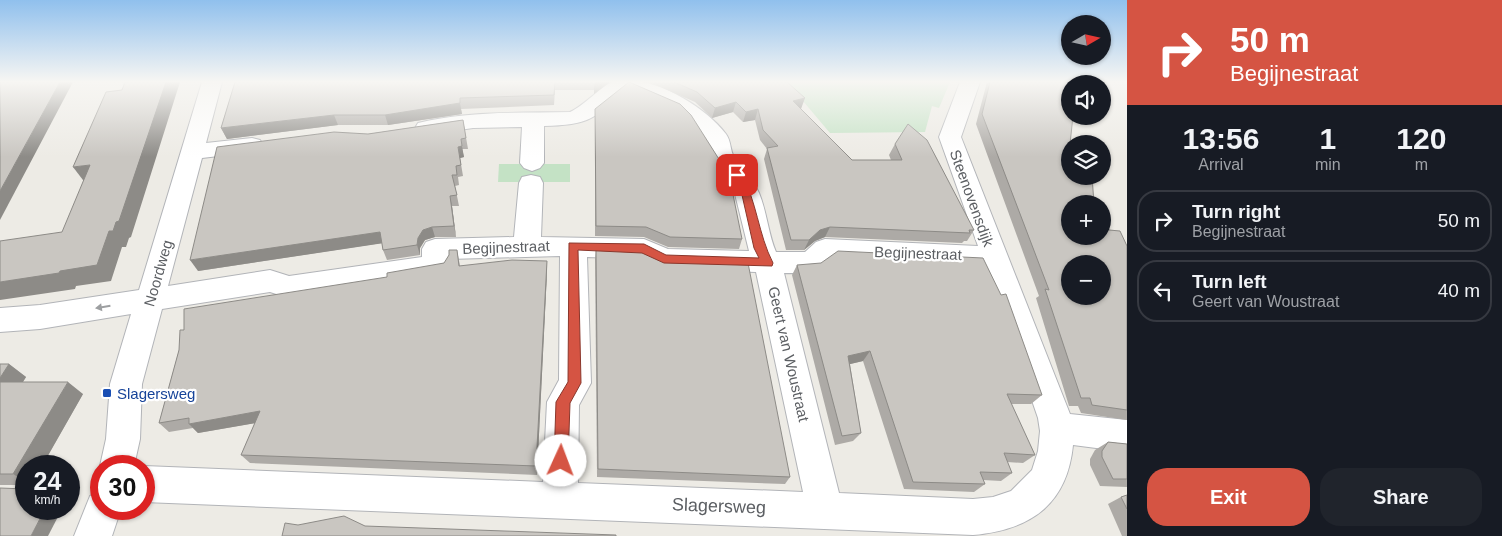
<!DOCTYPE html>
<html lang="en">
<head>
<meta charset="utf-8">
<style>
	:root { --surface:#171b24; --page:#20242c; --text:#f1f3f6; --muted:#9ea1a6; --line:#363941; --accent:#d55443 }
	body { margin:0; font-family:Helvetica,sans-serif; background:var(--page); color:var(--text); height:100vh; display:flex; flex-direction:column; font-size:19px; white-space:nowrap }
	* { box-sizing:border-box; margin:0 }
	p { font-size:16px; color:var(--muted) }
	.icon { flex:none; width:28px; height:28px; fill:none; stroke:currentColor; stroke-width:2; stroke-linecap:round; stroke-linejoin:round }
	.map { position:relative; flex:1; overflow:hidden }
	.side { display:flex; flex-direction:column; background:var(--surface); width:375px }
	.side>* { flex:none }
	.hud { background:#d55443; color:#fff; overflow:hidden }
	.needle { width:32px; rotate:81deg }
	.controls { position:absolute; left:1061px; top:15px; display:grid; gap:10px }
	.controls a { display:grid; place-items:center; width:50px; height:50px; border-radius:50%; background:var(--surface); box-shadow:0 1px 4px #0004; font-size:25px }
	.speed { position:absolute; left:15px; top:455px; display:flex; gap:10px; font-size:25px; font-weight:700; text-align:center }
	.speed>* { display:grid; place-content:center; width:65px; height:65px; border-radius:50%; background:var(--surface); box-shadow:0 1px 4px #0004; line-height:1 }
	.speed small { font-size:12px; font-weight:400 }
	.speed .limit { border:8px solid #d22; background:#fff; color:#111 }
	.pin { position:absolute; display:grid; place-items:center; width:42px; height:42px; color:#fff; margin:-21px; border-radius:10px; box-shadow:0 2px 8px #0006 }
	.me { position:absolute; width:55px; margin:-28px; rotate:2deg; stroke-linejoin:round; filter:drop-shadow(0 0 4px #0008) }
	.turn { display:flex; align-items:center; gap:18px; height:105px; padding:0 20px; font-size:22px }
	.turn .icon { width:65px; height:65px; stroke-width:2.5 }
	.turn b { display:block; font-size:35px; line-height:42px }
	.eta { display:flex; justify-content:space-evenly; align-items:center; height:85px; text-align:center }
	.eta b { font-size:30px; font-weight:800; line-height:35px }
	.button { display:flex; gap:10px; margin-top:auto; padding:10px 20px }
	.button a { flex:1; height:58px; border-radius:20px; background:var(--accent); color:#fff; font-size:20px; font-weight:800; line-height:58px; text-align:center }
	.button a+a { background:var(--page); color:var(--text) }
	ul { padding:0; list-style:none }
	li { display:flex; align-items:center; gap:15px; height:62px; margin:0 10px 8px; padding:0 10px; border:2px solid var(--line); border-radius:20px }
	li div { flex:1 }
	li b { display:block; font-size:19px }
	li em { font-style:normal }
	main { display:flex; flex:1; min-height:0 }
	.map>svg:first-child { display:block }
</style>
</head>
<body>
<main>
<div class="map">
<svg width="1127" height="536" viewBox="0 0 1127 536">
	<rect width="100%" height="100%" fill="#edebe5"/>
	<!-- green -->
	<g fill="#c4e2c5">
		<path d="M780,82H950L939,108L932,106L925,132L830,133L792,88Z"/>
		<path d="M499,164H570V182H498Z"/>
	</g>
	<g fill="none" stroke-linecap="round" stroke-linejoin="round">
		<!-- minor casing -->
		<g stroke="#b2b4b8" stroke-width="2">
			<g id="minor">
				<path d="M202,82H222L206,143L252,138L260,140L263,145L260,150L252,152L202,158L168,286L270,270L289,276L422,257V249L426,242L435,239L514,237L519,183L522,177L531,175L540,177L543,183L541,237L644,239L668,249L749,251L735,194L710,156L707,141L679,113L656,101L628,90C593,119 590,125 544,126V163L540,168L532,171L524,168L520,163L522,127L473,128L426,135L418,133L415,128L418,123C467,111 520,113 570,112C584,106 602,85 613,82C649,72 705,106 726,134C731,141 730,148 733,155C741,169 753,179 759,193C767,212 768,233 776,252H805L816,242L825,239L978,246L939,137L960,82H980L961,137L1055,376L1070,414L1127,420V452L1073,445C1067,506 1029,530 973,535L144,502V466L543,482L547,402L559,380L560,256L449,259L450,265L446,272L436,275L289,298L270,292L162,309L142,384L140,439L134,466H101V470L100,466L106,439L110,384L131,314L40,329L0,332V308L40,305L139,290ZM587,257L640,259L664,269L756,272L803,492L578,483L579,405L591,383ZM832,259L986,267L1038,418L1040,431L1038,451L1032,470L1011,491L993,497L973,499L839,493L784,273C806,273 816,277 832,259Z"/>
				<path d="M101,491V509H121L112,536H74L90,496Z"/>
			</g>
		</g>
		<!-- minor -->
		<use href="#minor" fill="#fff" fill-rule="evenodd"/>
	</g>
	<!-- wall -->
	<g fill="#adaaa6">
		<path d="M235,82H610L594,94V90H555L554,105L461,109L462,114L388,125H338L227,139L221,128Z"/>
		<path d="M649,82H787L801,109L852,160H891L889,155L895,144L974,230L967,241H964L962,243L825,237L815,241L804,250H786L764,159L767,149L760,140L755,120L743,122L733,112L712,118L695,102Z"/>
		<path d="M987,82H1076L1070,144V204L1109,230L1127,246V420L1081,413L1078,406H1069L1036,298L1039,296L976,124Z"/>
		<path d="M595,109L742,239L739,249L668,247L644,237L595,236Z"/>
		<path d="M463,120L468,149H462L464,157L460,158L463,176L458,177L459,185L455,186L459,206H452L456,237H435L425,240L420,248V255L387,260L383,250L382,243L198,271L368,134Z"/>
		<path d="M596,249L790,477L785,484L597,477L595,259Z"/>
		<path d="M457,250L460,266L547,261V272L537,475L250,463L241,455L255,423L198,433L193,428L169,432L159,423L179,350L184,330L444,263Z"/>
		<path d="M797,265L1042,395L1031,404H1011L1035,455L1023,463L1007,462L1012,473L1001,481L983,480L985,484L974,492L904,489L863,361L850,364L861,433L853,441L835,445L792,275Z"/>
		<path d="M0,364H9L26,377L23,382L83,394L42,466H26V485H0Z"/>
		<path d="M1108,442L1127,444V487L1100,486L1090,465V459L1095,450Z"/>
		<path d="M1127,495V536H1122L1108,504L1121,497Z"/>
	</g>
	<!-- shaded-wall -->
	<g fill="#8d8b87">
		<path d="M60,82H73L0,220V191Z"/>
		<path d="M166,82H180L131,237L129,238L126,247H122L111,281L76,286L75,289L0,300V282L60,271L109,231Z"/>
		<path d="M596,82H610L594,94V84Z"/>
		<path d="M805,98L801,109L793,101Z"/>
		<path d="M736,102L733,112L712,118L715,108Z"/>
		<path d="M460,103L462,114L388,125L385,115Z"/>
		<path d="M758,109L755,120L743,122L746,112Z"/>
		<path d="M334,115L338,125L227,139L221,128Z"/>
		<path d="M462,146L464,157L460,158L458,147Z"/>
		<path d="M90,165L86,184L73,167Z"/>
		<path d="M450,196L452,206L456,237L454,226Z"/>
		<path d="M432,227L435,237L425,240L420,248V255L417,245L418,238L423,230Z"/>
		<path d="M830,227L825,237L815,241L804,250L809,240L820,230Z"/>
		<path d="M380,232L384,243L198,271L190,260Z"/>
		<path d="M547,261V272L537,475L536,466Z"/>
		<path d="M870,351L863,361L842,366L848,356Z"/>
		<path d="M9,364L26,377L15,394L0,383V378Z"/>
		<path d="M68,382L83,394L42,466H26V482L13,474Z"/>
		<path d="M260,411L267,421L198,433L189,424Z"/>
		<path d="M45,509H62L48,536H31Z"/>
	</g>
	<!-- building -->
	<g fill="#c9c6c1" stroke="#8d8b87" fill-rule="evenodd">
		<path d="M1,82H60L0,191V83Z"/>
		<path d="M125,82H166L119,221L116,222L113,231H109L97,265L60,271L59,273L0,282V241L62,232L90,165L73,167L106,92L122,90Z"/>
		<path d="M235,82H555L554,95L460,98V103L385,115H334L221,128Z"/>
		<path d="M629,82L680,104L691,115L729,175L742,239L670,237L646,227L596,226L595,109Z"/>
		<path d="M674,82H787L805,98L793,101L852,160H902L895,144L908,124L927,140L974,230H969L970,233L830,227L820,230L809,240H791L767,148L778,146L763,130L758,109L746,112L736,102L715,108L697,92Z"/>
		<path d="M990,82H1076L1075,84H1070V116H1073L1070,144V176H1092L1094,204H1070V236H1102V220H1105L1109,230L1120,231L1127,246V410L1092,405L1090,398H1081L1045,289L1049,290L982,114ZM1070,264H1102V296H1070Z"/>
		<path d="M463,120L466,138L461,139L462,146L458,147L461,165L456,166L457,175H452L457,195L450,196L454,226L432,227L423,230L418,238L417,245L383,250L380,232L190,260L217,147L334,132L368,134Z"/>
		<path d="M596,249L641,251L666,261L748,263L790,477L598,469Z"/>
		<path d="M449,250H457L459,266L512,260L547,261L536,466L241,455L260,411L189,424V418L159,423L179,350L180,330H184V309L387,277V273L444,263L449,255Z"/>
		<path d="M838,251L983,258L1001,295L1006,294L1042,395L1007,394L1035,455L1004,453L1012,473L980,472L985,484L913,482L870,351L848,356L861,433L842,436L797,265L821,263Z"/>
		<path d="M0,364H9L0,378Z"/>
		<path d="M0,382H68L13,474H0Z"/>
		<path d="M1108,442L1127,444V479H1113L1102,457V451Z"/>
		<path d="M0,488L26,489V509H45L31,536H0Z"/>
		<path d="M1127,495V509L1121,497Z"/>
		<path d="M344,516L365,526L616,535V536H282L285,523L298,525Z"/>
	</g>
	<!-- one-way arrows -->
	<defs><path id="oneway-solid" d="M-6-.8H1V-3.2L6.5 0L1 3.2V.8H-6Z" transform="scale(1.25)"/></defs>
	<use fill="#9d9fa1" href="#oneway-solid" transform="translate(103 307) rotate(171)"/>
	<!-- sky -->
	<linearGradient id="sky" x2="0" y2="1"><stop stop-color="#90c0ed"/><stop offset="0.52" stop-color="#f7f6f3"/><stop offset="1" stop-color="#f7f6f3" stop-opacity="0"/></linearGradient>
	<rect width="1127" height="157" fill="url(#sky)"/>
	<!-- route -->
	<path fill="#d55443" stroke="#8a372c" d="M737,172L741,173C757,201 758,234 773,263L772,266L664,263L642,253L578,250L581,383L570,403L568,461L566,466L561,468L556,466L554,461L556,402L568,382L569,243L644,244L666,255L759,258L754,248L742,195L732,175Z"/>
	<!-- markers -->
	<rect fill="#1a4fb4" stroke="#fff" stroke-width="2" x="102" y="388" width="10" height="10" rx="2.5"/>
	<g text-anchor="middle" dominant-baseline="central" stroke-width="4.5" stroke-linejoin="round" paint-order="stroke">
		<!-- street labels -->
		<g font-size="15" fill="#5c5f63" stroke="#fff">
			<text transform="translate(972 198) rotate(70)">Steenovensdijk</text>
			<text transform="translate(506 247) rotate(-2)">Begijnestraat</text>
			<text transform="translate(918 253) rotate(2)">Begijnestraat</text>
			<text transform="translate(158 273) rotate(-74)">Noordweg</text>
			<text transform="translate(789 354) rotate(77)">Geert van Woustraat</text>
		</g>
		<!-- transit labels -->
		<g font-size="15" fill="#164399" stroke="#fff" text-anchor="start">
			<text x="117" y="393">Slagersweg</text>
		</g>
		<!-- near-street labels -->
		<g font-size="18" fill="#5c5f63" stroke="#fff">
			<text transform="translate(719 506) rotate(2)">Slagersweg</text>
		</g>
	</g>
</svg>
<div class="controls">
<a><svg class="needle" viewBox="-14 -14 28 28"><path d="M0-13l5 13h-10z" fill="#e53935"/><path d="M0 13l5-13h-10z" fill="#9ea1a6"/></svg></a>
<a><svg class="icon" aria-label="sound" viewBox="0 0 24 24"><path d="M4 9h4l5-4v14l-5-4H4zM17 9q2 3 0 6"/></svg></a>
<a><svg class="icon" aria-label="layers" viewBox="0 0 24 24"><path d="M12 4l9 5-9 5-9-5zM3 14l9 5 9-5"/></svg></a>
<a>+</a>
<a>−</a>
</div>
<div class="speed"><div>24<small>km/h</small></div><div class="limit">30</div></div>
<div class="pin" style="left:737px;top:175px;background:#d93025"><svg class="icon" aria-label="arrive" viewBox="0 0 24 24"><path d="M6 21V4h12l-3 4 3 4H6"/></svg></div>
<svg class="me" style="left:561px;top:461px" viewBox="-20 -20 40 40"><circle r="19" fill="#fff"/><path d="M0-13L10 11 0 6-10 11z" fill="#d55443"/></svg>
</div>
<section class="side">
<div class="hud">
<div class="turn"><svg class="icon" aria-label="right" viewBox="0 0 24 24"><path d="M7 20v-9h11M14 6l5 5-5 5"/></svg><div><b>50 m</b>Begijnestraat</div></div>
</div>
<div class="eta">
<div><b>13:56</b><p>Arrival</p></div>
<div><b>1</b><p>min</p></div>
<div><b>120</b><p>m</p></div>
</div>
<ul>
<li><svg class="icon" aria-label="right" viewBox="0 0 24 24"><path d="M7 20v-9h11M14 6l5 5-5 5"/></svg><div><b>Turn right</b><p>Begijnestraat</p></div><em>50 m</em></li>
<li><svg class="icon" aria-label="left" viewBox="0 0 24 24"><path d="M17 20v-9H6M10 6l-5 5 5 5"/></svg><div><b>Turn left</b><p>Geert van Woustraat</p></div><em>40 m</em></li>
</ul>
<div class="button"><a>Exit</a><a>Share</a></div>
</section>
</main>
</body>
</html>
